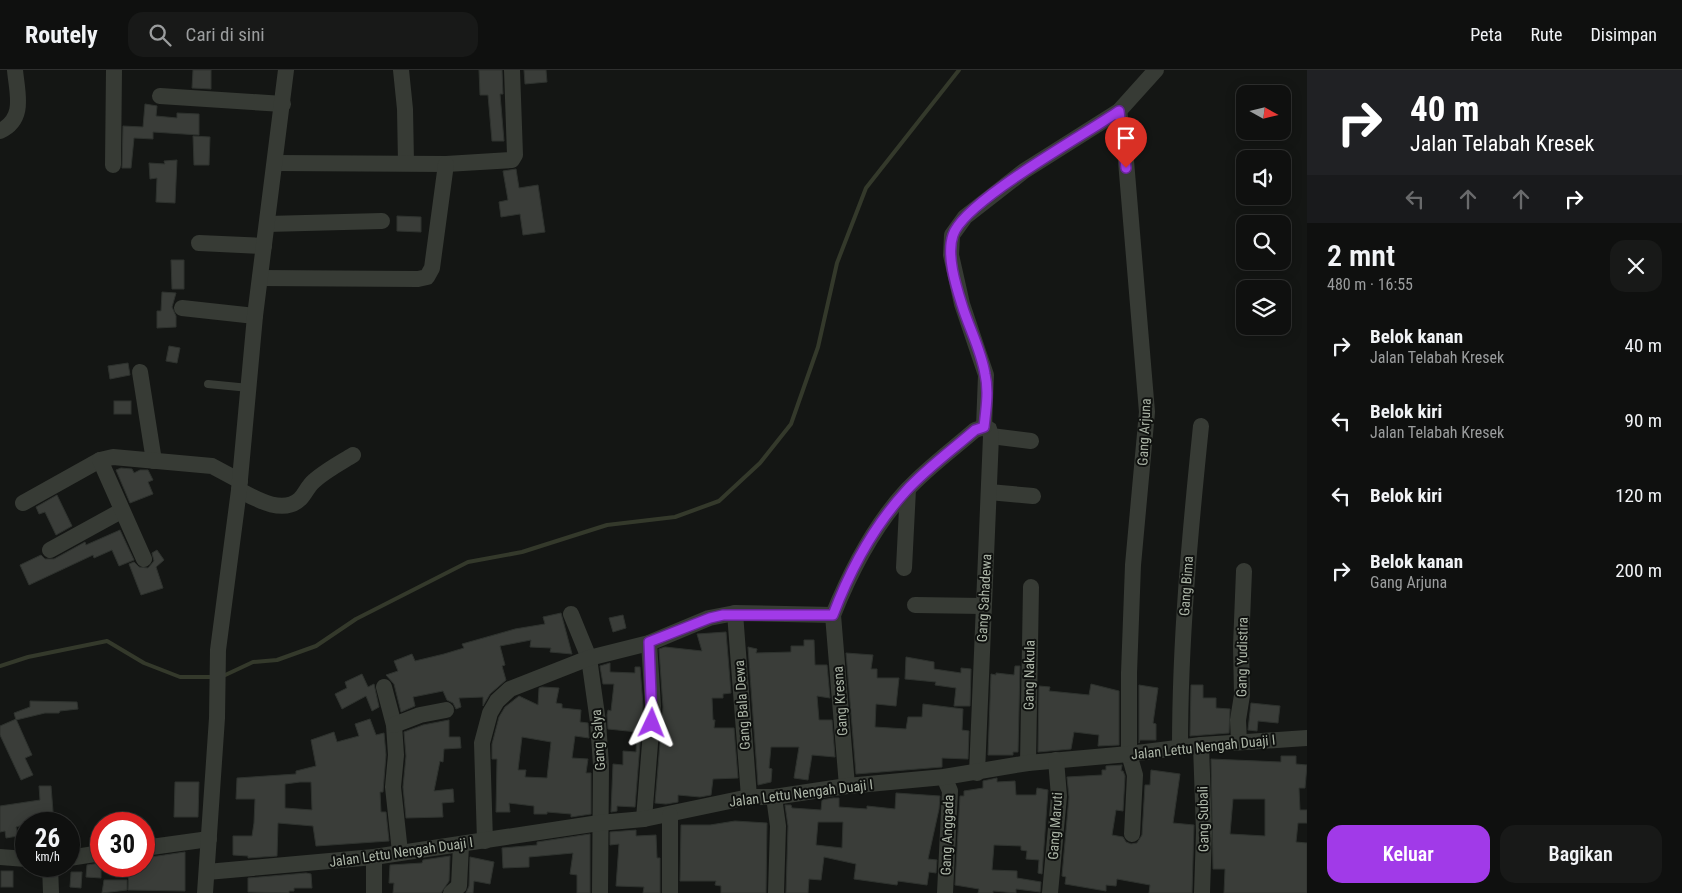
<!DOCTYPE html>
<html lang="id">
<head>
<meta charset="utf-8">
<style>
	:root { --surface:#0f100f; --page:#181918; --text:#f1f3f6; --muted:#9b9d9e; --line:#2f302f; --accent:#a13ae8 }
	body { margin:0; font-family:"Roboto Condensed",sans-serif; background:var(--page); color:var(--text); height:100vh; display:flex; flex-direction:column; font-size:19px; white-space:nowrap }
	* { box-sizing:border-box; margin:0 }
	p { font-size:16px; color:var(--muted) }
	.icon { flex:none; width:28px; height:28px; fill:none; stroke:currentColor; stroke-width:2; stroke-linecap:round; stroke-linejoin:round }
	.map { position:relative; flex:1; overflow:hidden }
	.panel { display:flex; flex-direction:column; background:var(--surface); width:375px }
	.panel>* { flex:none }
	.banner { background:#202124; color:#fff; overflow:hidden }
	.needle { width:32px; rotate:98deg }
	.fabs { position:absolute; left:1236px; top:15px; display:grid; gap:10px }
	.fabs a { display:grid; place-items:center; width:55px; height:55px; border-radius:10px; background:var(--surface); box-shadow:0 2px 12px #0003,0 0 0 1px var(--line); font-size:25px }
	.speed { position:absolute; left:15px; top:742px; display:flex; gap:10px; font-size:25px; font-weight:700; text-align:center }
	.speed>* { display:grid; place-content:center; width:65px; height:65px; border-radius:50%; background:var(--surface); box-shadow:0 2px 12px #0003,0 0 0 1px var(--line); line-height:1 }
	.speed small { font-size:12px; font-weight:400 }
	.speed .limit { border:8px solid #d22; background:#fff; color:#111 }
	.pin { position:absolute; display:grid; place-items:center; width:42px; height:42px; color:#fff; margin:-51px -21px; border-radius:50% 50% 50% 0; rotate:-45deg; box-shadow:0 0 5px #0007 }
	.pin .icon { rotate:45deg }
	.me { position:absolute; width:55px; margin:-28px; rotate:2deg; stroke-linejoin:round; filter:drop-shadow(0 0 4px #0008) }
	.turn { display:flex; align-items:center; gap:18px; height:105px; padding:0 20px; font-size:22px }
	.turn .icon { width:65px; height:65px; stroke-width:2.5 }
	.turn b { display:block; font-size:35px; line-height:42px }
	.lanes { display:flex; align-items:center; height:48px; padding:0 20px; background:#0003; justify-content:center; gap:25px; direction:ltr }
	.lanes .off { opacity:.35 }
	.round { display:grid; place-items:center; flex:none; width:52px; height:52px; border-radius:15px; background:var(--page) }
	.headline { display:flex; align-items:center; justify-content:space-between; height:85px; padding:0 20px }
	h1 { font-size:30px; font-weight:600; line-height:38px }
	.button { display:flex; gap:10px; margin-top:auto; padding:10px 20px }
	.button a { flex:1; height:58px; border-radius:15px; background:var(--accent); color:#fff; font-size:20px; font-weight:600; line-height:58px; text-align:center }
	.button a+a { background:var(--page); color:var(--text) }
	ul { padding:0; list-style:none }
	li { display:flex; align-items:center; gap:15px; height:75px; padding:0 20px }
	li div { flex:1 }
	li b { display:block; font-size:19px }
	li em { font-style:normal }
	header { display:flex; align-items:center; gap:30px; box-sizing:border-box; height:70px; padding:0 25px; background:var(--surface); border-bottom:1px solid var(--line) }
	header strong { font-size:24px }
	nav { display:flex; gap:28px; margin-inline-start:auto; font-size:18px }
	.search { width:350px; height:45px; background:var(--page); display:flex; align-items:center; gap:12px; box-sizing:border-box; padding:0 18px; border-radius:15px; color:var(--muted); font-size:19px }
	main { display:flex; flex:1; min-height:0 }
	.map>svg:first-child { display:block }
</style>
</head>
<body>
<header>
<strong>Routely</strong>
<div class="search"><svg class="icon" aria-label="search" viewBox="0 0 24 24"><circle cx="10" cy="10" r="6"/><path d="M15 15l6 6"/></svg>Cari di sini</div>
<nav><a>Peta</a><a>Rute</a><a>Disimpan</a></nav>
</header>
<main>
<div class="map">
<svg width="1307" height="823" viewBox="0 0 1307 823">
	<rect width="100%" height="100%" fill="#141614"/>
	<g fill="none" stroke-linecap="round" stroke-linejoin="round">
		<!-- stream -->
		<g stroke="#34392b" stroke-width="4">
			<path d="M0,596L28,587L107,571L144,593L180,607H214"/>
			<path d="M221,607L253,592L277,590L316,576L356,549L468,492L522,482L607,455L675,447L719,431L760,393L791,354L818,277L837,193L866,118L959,0"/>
		</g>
	</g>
	<!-- building -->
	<g fill="#3a3d39" stroke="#2e322e" fill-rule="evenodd">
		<path d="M193,0H211V19L192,18Z"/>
		<path d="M479,0H502L503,24H500L504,71H492L488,25H480Z"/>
		<path d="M524,0H546L547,12L525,14Z"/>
		<path d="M145,34L157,36L156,46L177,48V43L199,44V65L153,62V69L134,68L131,98H122L123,56L143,57Z"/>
		<path d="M193,66L210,67L209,95H194Z"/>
		<path d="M177,90L175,133L156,132L157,108L150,109L149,93L165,94L164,91Z"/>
		<path d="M516,99L519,118L538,115L545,162L523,165L520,144L501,147L499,132L508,130L503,101Z"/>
		<path d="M397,146L421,147V162L397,161Z"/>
		<path d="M171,190H184V219H172Z"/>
		<path d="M162,222L176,223L172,237L176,246V257L157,258V241H161Z"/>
		<path d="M169,276L180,278L177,293L166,291Z"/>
		<path d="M128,293L130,305L110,309L108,296Z"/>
		<rect x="114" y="331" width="17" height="13"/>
		<path d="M121,398L132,399L134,403L140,400H148L153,410L148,412L153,424L130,433L116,400Z"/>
		<path d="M57,425L72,456L56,465L45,442L39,444L36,437Z"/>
		<path d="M120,460L134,490L119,496L112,480L94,488L93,485L29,515L20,495L41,485L45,489H54L85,472L86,475Z"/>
		<path d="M157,480L164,490L156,497L163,518L141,525L129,494L134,492L139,497L148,498L154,491L152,483Z"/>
		<path d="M561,543L572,584L550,582L551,578L530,577L531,570L500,576L505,595L502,596L506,610L490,624L483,636V627L459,628L461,637L456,639L453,633L447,630L443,621L413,627L415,636L401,642L394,614L386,605L398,601L394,591L412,584L415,591L444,584L464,578L462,574L515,559L545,554L543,547Z"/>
		<path d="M623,545L626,558L613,562L609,548Z"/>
		<path d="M726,562L731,623L723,624V628H712L713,650H715L714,658H734L738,708L713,709L711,725L700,727L678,725V732L666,734L655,733L663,637L659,579L665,577L702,581L697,564Z"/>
		<path d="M804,570H814L815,595H827L830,628L817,626L819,650H832L835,687L812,685L808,710L794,708L799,677H771L769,698L772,699L771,712L758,715L748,577L757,579L756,583L791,582V576H804Z"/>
		<path d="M846,583L873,585L871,599H877V608H899L896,636L876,634L875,657L906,659L908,647H922L923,634L963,639L962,660L969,661L968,689L942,688V697L856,704Z"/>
		<path d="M906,587L934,592V599L961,603V598L971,599L970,636H954L956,618L935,615L936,612L905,609Z"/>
		<path d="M610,593V602L635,603V597H640L643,636L635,737L617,736V741L611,742L613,694L623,695V681L636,682L637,662L608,659L607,645L608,640L611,641L614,614H603L600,596Z"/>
		<path d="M1015,596H1020L1018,682H1013V685H988L991,604L996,605V603L1014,605Z"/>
		<path d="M362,604L368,617L374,614L379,637L372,641L366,626L342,639L335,624L347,618L345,612Z"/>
		<path d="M1091,614L1119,621V675L1098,676L1099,665L1074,662L1071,679L1038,682L1039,616L1050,617L1049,621L1089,625Z"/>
		<path d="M1139,615L1158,618L1153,653L1156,654V670H1140L1139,673Z"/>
		<path d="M1191,615H1203V628H1216V638L1230,639L1229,663L1190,666Z"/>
		<path d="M542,617L559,618L556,633L562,634V638L581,640L580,652L588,653L589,668L575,666L572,688L588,689L586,703H591V744L571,747V744L547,742V744H534V736L509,733L510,742H496L497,689H492V674L499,647L505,637L519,626L538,635L539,618ZM522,667L551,672L547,708L525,707L526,700H518Z"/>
		<path d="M30,631L77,632L78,639L60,641L59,643H45L16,650L14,643L30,637Z"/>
		<path d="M1251,633L1280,636L1278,653L1258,651L1257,661L1248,660Z"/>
		<path d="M16,649L32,685L25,688L33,705L21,710L0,665V656Z"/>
		<path d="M370,649L376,665L384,663L386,685L383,722H380L381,742H386L389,771L316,776L313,756L278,753L277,786L248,788V786L233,785V766H252L254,753L255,729H236L237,708L296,704V701L316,696L311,670L334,662L337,672L359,666L355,654ZM300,712H311L312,740L285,738V714Z"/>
		<path d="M449,650V667H460L461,678L444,679L443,692L440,691L434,721L453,719L454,732L442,733L443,747L406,748L403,717L406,686L404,662L423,655Z"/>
		<path d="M1281,686H1296V694L1307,695L1305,718H1299L1300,740H1307V753H1298L1296,772L1307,773V823H1224L1225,799H1213L1211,689L1281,692ZM1233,729H1265V766L1230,764Z"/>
		<path d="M1122,695L1121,701H1123L1125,706L1123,741L1116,740L1112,765L1123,767L1126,772L1131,774L1137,773L1142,765L1145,715H1150L1151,700L1180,704L1173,753L1194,755L1192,823H1149L1150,815L1117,809L1116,816L1106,815V821L1065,814L1066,807L1062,806L1069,727L1067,707L1102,705V700H1106V696Z"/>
		<path d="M997,708V712L1015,711L1016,725H1036L1037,718L1048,720L1042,804L1038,803L1039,790L1026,789L1027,781L1021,780V776L994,775L992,800L1017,801V808L1041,812L1040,822L1016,819V823L993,821V823H978L979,819L955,815L960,726H964V721L983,718V711Z"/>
		<path d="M175,712H199L198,747H174Z"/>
		<path d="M39,716H51L54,754H26L16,757L18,766L6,768L5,761L0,762V736L40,730Z"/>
		<path d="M896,723L940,726L939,739L928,789L937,790L936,803L929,802L927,815L898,811L897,815L854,809L856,794L824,787L821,810L809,809L808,823H786L788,756L785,735H791L792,738L821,740L822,730L833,728H839V737L867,739V736L895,739ZM818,752H843L842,778L816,775Z"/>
		<path d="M735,751L767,753L766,823H721V816L715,815L716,811H680L681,755H710Z"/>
		<path d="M636,760V766L656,765L657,788H660V823H643L644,817L616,816L619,774L610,775V762Z"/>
		<path d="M590,764V823H577V805L570,804L573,783L529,787V797L503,798L502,778L537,775V772Z"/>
		<path d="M185,782V821L128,820L129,796H144V788Z"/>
		<path d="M450,786L449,811L441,823H393L394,813H389L390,795L422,793L423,790Z"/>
		<path d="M470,787L494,792L490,814L474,811L473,823H466L469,816Z"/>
		<path d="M101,793V808L86,807L87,795Z"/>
		<rect x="1" y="801" width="12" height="16"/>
		<path d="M71,802H82L81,818L70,817Z"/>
		<path d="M306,803L311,804L312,818H294V821H289V823L248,822V808Z"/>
		<path d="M104,810H127V820L102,823Z"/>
	</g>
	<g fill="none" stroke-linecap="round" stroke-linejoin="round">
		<!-- lane -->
		<path stroke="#373b35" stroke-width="8" d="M208,314L249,318"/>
		<!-- street -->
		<g stroke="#373b35" stroke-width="16">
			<path d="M401,0L405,39L406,93"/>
			<path d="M160,26L283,34"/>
			<path d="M1119,41L1125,79L1147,342L1133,495L1129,603V684L1135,705L1132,764"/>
			<path d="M0,61C26,49 17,23 15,0"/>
			<path d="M275,93L446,94L512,90L515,85L512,0"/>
			<path d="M113,95L114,0"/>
			<path d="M267,154L382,151"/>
			<path d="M199,173L264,176"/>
			<path d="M260,208L418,209L427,207L432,198L446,94"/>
			<path d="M182,238L255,246"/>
			<path d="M140,302L154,391"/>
			<path d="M984,357L986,305L962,234L951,185L952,165L965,147L1024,101L1119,41L1156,0"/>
			<path d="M991,366L1031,371"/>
			<path d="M239,420C256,429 283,445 300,429C305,424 308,416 314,411C325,401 340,393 353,385"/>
			<path d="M989,422L1033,426"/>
			<path d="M23,433L100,390"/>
			<path d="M50,480L121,441"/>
			<path d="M144,489L100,390L113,387L212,396L240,411"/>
			<path d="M904,498L908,419"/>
			<path d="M915,535L983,536"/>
			<path d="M735,543L749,727"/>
			<path d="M571,544L589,588L598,652L601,695L600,823"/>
			<path d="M833,545L847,716"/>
			<path d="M384,617L394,655L396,685L393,717L400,782"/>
			<path d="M394,655L420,645L446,640"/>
			<path d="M1239,672L1238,650L1242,625L1241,576L1244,501"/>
			<path d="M1201,675L1204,762L1202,823"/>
			<path d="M1180,677C1180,569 1190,463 1201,356"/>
			<path d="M1028,693L1031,517"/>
			<path d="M977,703L991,366L989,359L984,357"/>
			<path d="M944,707L950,721L945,823"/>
			<path d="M774,727L778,756L776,823"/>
			<path d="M644,749L653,636L649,573"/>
			<path d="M485,771L482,673L490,643L497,631L510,619L589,588L649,573L709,548L735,543L833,545C851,500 873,457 906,421C926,399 952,380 975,360L984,357"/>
			<path d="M144,778L209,769"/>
			<path d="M0,787L26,789"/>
			<path d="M69,788L101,783"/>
			<path d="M50,796L51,823"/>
			<path d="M207,802L374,787L599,753L644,749L749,727H774L847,716L944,707L1028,693L1129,684L1201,675L1307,668"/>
			<path d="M670,822V745"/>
			<path d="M205,823L217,648L218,580L239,420L255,246L286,0"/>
			<path d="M374,823V787"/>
			<path d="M451,823L459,816L461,775"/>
			<path d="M1050,823L1059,726L1056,690"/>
		</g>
	</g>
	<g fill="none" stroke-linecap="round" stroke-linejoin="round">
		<!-- route casing -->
		<g stroke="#692697" stroke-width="12">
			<path id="route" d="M652,653L649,572L710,548L723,545H833C850,500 873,457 906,421C926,399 952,380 975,360L984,357C986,339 989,321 985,304C981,280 969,258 962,235C956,216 946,185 953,165C964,131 1086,64 1119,41L1126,98"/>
		</g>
		<!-- route -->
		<use href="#route" stroke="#a13ae8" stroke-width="9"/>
	</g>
	<g text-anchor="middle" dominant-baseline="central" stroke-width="4" stroke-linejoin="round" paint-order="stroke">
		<!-- street labels -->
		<g font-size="14" fill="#acb5a7" stroke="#0f110f">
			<text transform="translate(1144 362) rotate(-87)">Gang Arjuna</text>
			<text transform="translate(1186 516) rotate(-86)">Gang Bima</text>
			<text transform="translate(984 528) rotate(-87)">Gang Sahadewa</text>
			<text transform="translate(1242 587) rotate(-89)">Gang Yudistira</text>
			<text transform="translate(1029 605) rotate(-89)">Gang Nakula</text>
			<text transform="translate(840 631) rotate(-94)">Gang Kresna</text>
			<text transform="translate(742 635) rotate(-94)">Gang Bala Dewa</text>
			<text transform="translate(598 670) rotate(-94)">Gang Salya</text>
			<text transform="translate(1203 677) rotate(-6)">Jalan Lettu Nengah Duaji I</text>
			<text transform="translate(801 723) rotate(-7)">Jalan Lettu Nengah Duaji I</text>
			<text transform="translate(1203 749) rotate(-91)">Gang Subali</text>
			<text transform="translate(1055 756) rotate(-86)">Gang Maruti</text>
			<text transform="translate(947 765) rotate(-88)">Gang Anggada</text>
			<text transform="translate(401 782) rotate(-8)">Jalan Lettu Nengah Duaji I</text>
		</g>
	</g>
</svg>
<div class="fabs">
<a><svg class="needle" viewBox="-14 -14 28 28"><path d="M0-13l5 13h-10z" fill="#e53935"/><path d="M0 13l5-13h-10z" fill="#9b9d9e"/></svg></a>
<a><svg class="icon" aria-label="sound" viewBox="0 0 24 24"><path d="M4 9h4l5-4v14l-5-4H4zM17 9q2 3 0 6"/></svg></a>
<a><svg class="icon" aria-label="search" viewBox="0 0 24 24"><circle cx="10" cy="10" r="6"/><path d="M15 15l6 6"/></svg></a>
<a><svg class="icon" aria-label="layers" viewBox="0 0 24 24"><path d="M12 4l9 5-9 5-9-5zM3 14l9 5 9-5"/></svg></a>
</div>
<div class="speed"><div>26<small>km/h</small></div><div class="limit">30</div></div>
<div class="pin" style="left:1126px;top:98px;background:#d93025"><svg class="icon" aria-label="arrive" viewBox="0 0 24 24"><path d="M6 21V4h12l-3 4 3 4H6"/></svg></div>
<svg class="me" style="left:652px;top:653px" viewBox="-20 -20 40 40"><path d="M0-17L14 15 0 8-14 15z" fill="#a13ae8" stroke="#fff" stroke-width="4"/></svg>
</div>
<section class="panel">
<div class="banner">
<div class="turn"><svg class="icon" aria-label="right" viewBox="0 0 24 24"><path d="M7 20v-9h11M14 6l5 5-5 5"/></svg><div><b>40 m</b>Jalan Telabah Kresek</div></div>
<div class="lanes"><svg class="icon off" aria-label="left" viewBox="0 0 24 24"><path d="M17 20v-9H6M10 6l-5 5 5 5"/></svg><svg class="icon off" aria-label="ahead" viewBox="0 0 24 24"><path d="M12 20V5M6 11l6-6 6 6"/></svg><svg class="icon off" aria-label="ahead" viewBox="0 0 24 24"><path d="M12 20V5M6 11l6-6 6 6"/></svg><svg class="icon" aria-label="right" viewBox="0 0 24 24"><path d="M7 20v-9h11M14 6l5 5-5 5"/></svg></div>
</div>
<div class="headline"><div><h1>2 mnt</h1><p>480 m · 16:55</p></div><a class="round"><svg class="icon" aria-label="close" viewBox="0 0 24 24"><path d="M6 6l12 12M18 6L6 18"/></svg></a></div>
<ul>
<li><svg class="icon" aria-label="right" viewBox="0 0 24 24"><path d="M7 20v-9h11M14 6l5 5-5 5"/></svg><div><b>Belok kanan</b><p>Jalan Telabah Kresek</p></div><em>40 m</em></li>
<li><svg class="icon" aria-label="left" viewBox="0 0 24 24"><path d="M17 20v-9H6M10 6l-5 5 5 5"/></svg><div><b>Belok kiri</b><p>Jalan Telabah Kresek</p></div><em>90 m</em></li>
<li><svg class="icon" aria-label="left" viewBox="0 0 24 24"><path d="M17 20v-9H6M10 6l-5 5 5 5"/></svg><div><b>Belok kiri</b></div><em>120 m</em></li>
<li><svg class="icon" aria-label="right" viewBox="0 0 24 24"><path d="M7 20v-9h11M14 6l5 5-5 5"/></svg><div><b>Belok kanan</b><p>Gang Arjuna</p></div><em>200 m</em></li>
</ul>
<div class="button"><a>Keluar</a><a>Bagikan</a></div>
</section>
</main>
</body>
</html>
